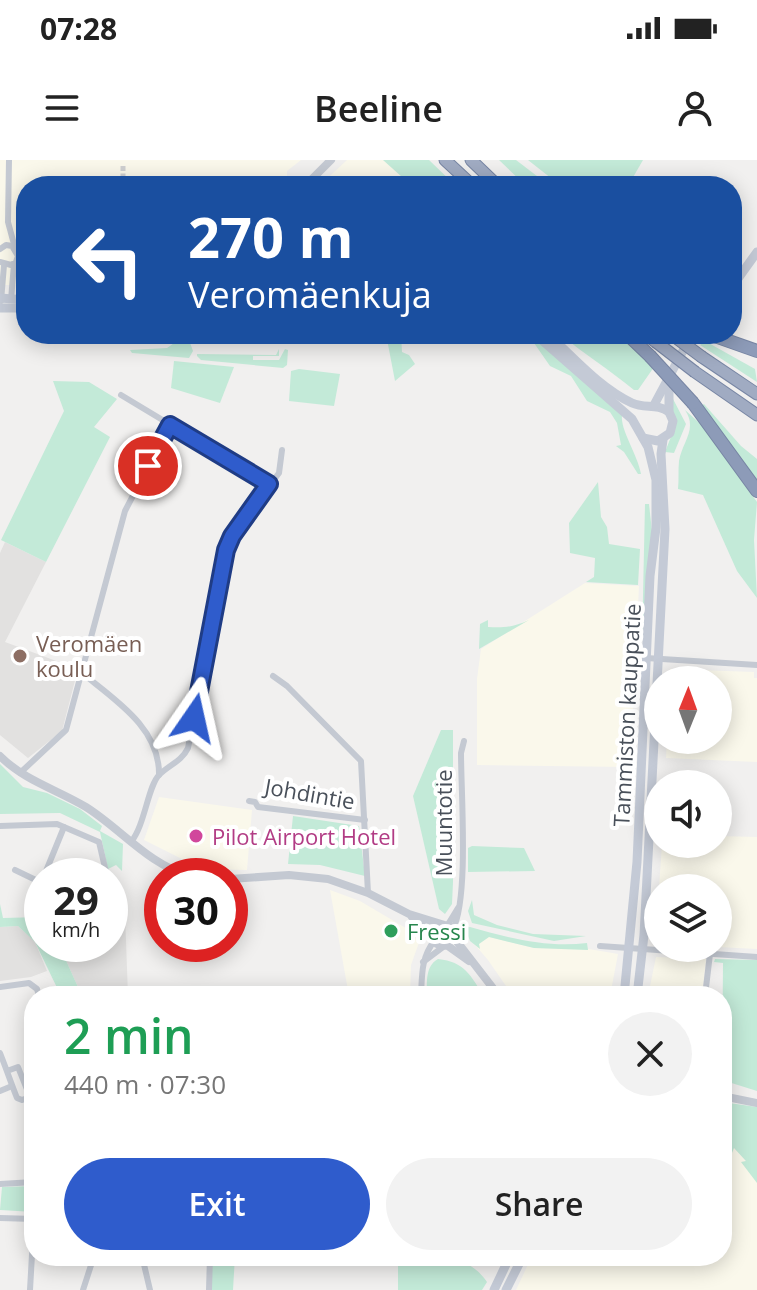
<!DOCTYPE html>
<html lang="en">
<head>
<meta charset="utf-8">
<style>
	:root { --surface:#fff; --page:#f2f2f2; --text:#222; --muted:#767676; --accent:#2f5ccc }
	body { margin:0; font-family:"Open Sans",sans-serif; background:var(--page); color:var(--text); height:100vh; display:flex; flex-direction:column; font-size:30px; white-space:nowrap }
	* { box-sizing:border-box; margin:0 }
	p { font-size:26px; color:var(--muted) }
	.icon { flex:none; width:44px; height:44px; fill:none; stroke:currentColor; stroke-width:2; stroke-linecap:round; stroke-linejoin:round }
	.map { position:relative; flex:1; overflow:hidden }
	.sheet { position:absolute; left:24px; top:826px; width:708px; height:280px; display:flex; flex-direction:column; background:var(--surface); border-radius:32px; box-shadow:0 4px 20px #0003 }
	.sheet>* { flex:none }
	.banner { position:absolute; left:16px; top:16px; width:726px; height:168px; border-radius:32px; box-shadow:0 4px 20px #0003; background:#1a4fa0; color:#fff; overflow:hidden }
	.needle { width:52px; rotate:1deg }
	.tools { position:absolute; left:644px; top:506px; display:grid; gap:16px }
	.tools a { display:grid; place-items:center; width:88px; height:88px; border-radius:50%; background:var(--surface); box-shadow:0 4px 20px #0003; font-size:40px }
	.speed { position:absolute; left:24px; top:698px; display:flex; gap:16px; font-size:40px; font-weight:700; text-align:center }
	.speed>* { display:grid; place-content:center; width:104px; height:104px; border-radius:50%; background:var(--surface); box-shadow:0 4px 20px #0003; line-height:1 }
	.speed small { font-size:20px; font-weight:400 }
	.speed .limit { border:12px solid #d22; background:#fff; color:#111 }
	.pin { position:absolute; display:grid; place-items:center; width:68px; height:68px; color:#fff; margin:-34px; border:4px solid #fff; border-radius:50%; box-shadow:0 2px 8px #0007 }
	.me { position:absolute; width:88px; margin:-44px; rotate:11deg; stroke-linejoin:round; filter:drop-shadow(0 0 6px #0008) }
	.turn { display:flex; align-items:center; gap:28px; height:168px; padding:0 40px; font-size:36px }
	.turn .icon { width:104px; height:104px; stroke-width:2.5 }
	.turn b { display:block; font-size:56px; line-height:68px }
	.round { display:grid; place-items:center; flex:none; width:84px; height:84px; border-radius:42px; background:var(--page) }
	.head { display:flex; align-items:center; justify-content:space-between; height:136px; padding:0 40px }
	h1 { font-size:48px; font-weight:600; line-height:60px; color:#1e9e55 }
	.action { display:flex; gap:16px; margin-top:auto; padding:16px 40px }
	.action a { flex:1; height:92px; border-radius:48px; background:var(--accent); color:#fff; font-size:32px; font-weight:600; line-height:92px; text-align:center }
	.action a+a { background:var(--page); color:var(--text) }
	.status { display:flex; justify-content:space-between; align-items:center; height:56px; padding:0 40px; background:var(--surface); direction:ltr }
	.status svg { height:22px; fill:currentColor }
	header { display:flex; justify-content:space-between; align-items:center; height:104px; padding:0 40px; background:var(--surface); font-size:36px; font-weight:600 }
	.map>svg:first-child { display:block }
</style>
</head>
<body>
<div class="status"><b>07:28</b><svg viewBox="0 0 49 12"><path d="M0 12V9h3v3zM5 12V6h3v6zM10 12V3h3v9zM15 12V0h3v12zM26 1h20v11H26zM47 4h2v5h-2z"/></svg></div>
<header><svg class="icon" aria-label="menu" viewBox="0 0 24 24"><path d="M4 6h16M4 12h16M4 18h16"/></svg>Beeline<svg class="icon" aria-label="person" viewBox="0 0 24 24"><circle cx="12" cy="8" r="4"/><path d="M4 21q1-7 8-7t8 7"/></svg></header>
<div class="map">
<svg width="757" height="1130" viewBox="0 0 757 1130">
	<rect width="100%" height="100%" fill="#f1f0ef"/>
	<!-- commercial -->
	<g fill="#faf8eb">
		<path d="M0,0H301L287,11V26H26V130L17,125H0Z"/>
		<path d="M347,0H385L413,26H319Z"/>
		<path d="M585,423L639,426L630,607L477,605V519L481,489Z"/>
		<path d="M670,509L754,512V518H757V602L666,598L667,580H718V520H669Z"/>
		<path d="M159,637L252,650L247,710L202,709L144,680Z"/>
		<path d="M718,676L757,677V789L718,787V728H659L662,684H718Z"/>
		<path d="M330,730L360,741L421,777L411,805L410,836H349Z"/>
		<path d="M470,772L534,788L589,789L618,794L610,836H513L488,800L470,779Z"/>
		<path d="M656,797L706,799L702,836H648Z"/>
		<path d="M722,977L738,991L757,1016V1130H516L532,1096H722Z"/>
	</g>
	<!-- education -->
	<g fill="#e2e1e0">
		<path d="M5,382L46,402L5,482L78,509L62,571L28,598L0,575V393Z"/>
		<path d="M125,753L128,836H82L64,796L63,784H110V756Z"/>
		<path d="M18,766L35,782L47,811L31,817L0,821V767Z"/>
	</g>
	<!-- green -->
	<g fill="#c3ead8">
		<path d="M383,0H429L456,26H412Z"/>
		<path d="M499,0H516L550,26H526Z"/>
		<path d="M528,0H643L628,26H561Z"/>
		<path d="M386,174H401L402,192L409,195L415,204L395,221Z"/>
		<path d="M517,174L532,176L622,255C620,270 638,295 641,314H638L624,292L616,286L621,285L617,263L610,252L587,241L571,216L550,206L534,183Z"/>
		<path d="M560,174H621L654,207L638,230H634C610,210 584,194 560,174Z"/>
		<path d="M180,179L189,180L193,191L189,198L132,193L130,190L167,188Z"/>
		<path d="M705,181L755,209L757,222L700,185Z"/>
		<path d="M279,189V196H253V200H279L285,189L288,190L287,205L283,208L201,200L197,196V194L276,195Z"/>
		<path d="M174,201L234,207L220,243L171,228Z"/>
		<path d="M299,209L340,214L334,246L289,241L291,211Z"/>
		<path d="M53,221L89,222L117,239L94,267L110,277L46,402L1,380L64,251Z"/>
		<path d="M672,237L686,264L674,293L665,292L676,264L671,244Z"/>
		<path d="M704,244L741,286L757,299V323L701,246Z"/>
		<path d="M685,250L705,268L757,342L754,380L757,438L737,411L703,335L678,329C679,320 678,310 679,301C682,282 698,269 685,250Z"/>
		<path d="M598,322L601,357L607,367L609,384L640,389L638,425L586,422L594,417L595,398L570,393L569,363Z"/>
		<path d="M645,344H649L652,371L642,481Z"/>
		<path d="M488,460V467C504,468 514,467 529,460L479,489L480,464Z"/>
		<path d="M441,570H453V722L452,744L445,754L439,749L413,636Z"/>
		<path d="M0,604L23,627L47,633L80,649L102,666L100,671L123,684L122,711L116,705L108,709L100,672L60,653L0,654Z"/>
		<path d="M293,656L359,666L365,716L320,705L288,704Z"/>
		<path d="M472,686L524,688L535,711L468,712V688Z"/>
		<path d="M472,740L474,755L497,765L533,774L586,776L554,781L472,763L468,751Z"/>
		<path d="M0,744L3,758L42,757V784H63L64,796L82,836H61L35,782L18,766L0,767Z"/>
		<path d="M470,767C508,778 548,788 587,783L588,790L534,788L489,777L479,784L480,789L470,781L465,768Z"/>
		<path d="M438,799C465,802 470,815 484,836H427C427,823 425,806 438,799Z"/>
		<path d="M715,799L757,800V931L722,920L723,803L714,802Z"/>
		<path d="M722,942L757,947V1023L741,1002L746,1001L734,988L732,993L722,985Z"/>
		<path d="M34,1026V1052L0,1050L2,1027Z"/>
		<path d="M212,1096H235L233,1130H211Z"/>
		<path d="M398,1096C431,1096 466,1091 487,1122L482,1130H398Z"/>
	</g>
	<g fill="none" stroke-linecap="round" stroke-linejoin="round">
		<!-- pedestrian-tunnel -->
		<path stroke="#cfd0d1" stroke-width="5" stroke-dasharray="5 2.5" stroke-linecap="butt" d="M123,26V5"/>
		<!-- trunk casing -->
		<g stroke="#7886a4" stroke-width="13">
			<g id="trunk">
				<path d="M445,0L473,26"/>
				<path d="M471,0L498,26"/>
				<path d="M645,174L656,182"/>
				<path d="M702,197L757,234"/>
				<path d="M695,212L757,255"/>
			</g>
		</g>
		<!-- motorway casing -->
		<g stroke="#7886a4" stroke-width="14">
			<g id="motorway">
				<path d="M627,174L650,196"/>
				<path d="M709,174L757,191"/>
				<path d="M693,243L757,331"/>
			</g>
		</g>
		<!-- minor -->
		<g stroke="#c4c9d2" stroke-width="6">
			<path d="M9,0L8,62L15,88"/>
			<path d="M0,89L6,85L12,86L18,96L16,102L11,105L0,102"/>
			<path d="M11,140L14,104"/>
			<path d="M1,141L4,105"/>
			<path d="M121,235L269,324"/>
			<path d="M646,498L757,505"/>
			<path d="M82,513C115,540 160,568 159,615"/>
			<path d="M273,516L287,526L361,601L368,733"/>
			<path d="M20,613L66,570L125,351L170,265"/>
			<path d="M249,641L255,642L258,647L365,660"/>
			<path d="M0,666L57,664L99,682L106,712L104,716"/>
			<path d="M131,682C145,665 148,626 159,615C169,605 182,601 188,588L226,390L232,376L279,313L282,290"/>
			<path d="M15,710L42,723"/>
			<path d="M44,716L64,667"/>
			<path d="M447,766L458,748"/>
			<path d="M453,769C469,738 461,633 461,593L464,581"/>
			<path d="M600,786L757,797"/>
			<path d="M423,802L443,787"/>
			<path d="M0,827L29,823L37,829L39,836"/>
			<path d="M421,836C422,815 421,797 435,780"/>
			<path d="M705,836L710,794"/>
			<path d="M0,893C6,908 11,923 17,938L22,940L30,937L18,907L7,911"/>
			<path d="M0,931L12,926"/>
			<path d="M0,1024L34,1022"/>
			<path d="M0,1058L34,1059"/>
			<path d="M142,1096L150,1130"/>
			<path d="M30,1130L34,1059"/>
			<path d="M83,1130L94,1096"/>
			<path d="M209,1130L210,1096"/>
		</g>
		<!-- tertiary -->
		<g stroke="#c4c9d2" stroke-width="8">
			<path d="M305,26L331,0"/>
			<path d="M0,596C25,621 56,629 86,647C121,669 149,705 190,716"/>
			<path d="M230,719L289,715L328,719L368,733L409,754L451,767L455,773V779L499,836"/>
			<path d="M412,757L434,776L437,784L448,786L469,801"/>
			<path d="M722,936L757,943"/>
		</g>
		<!-- secondary -->
		<g stroke="#c4cad6" stroke-width="9">
			<path d="M732,127L757,92"/>
			<path d="M0,138L26,140"/>
			<path d="M0,148H26"/>
			<path d="M535,174L632,259L648,287L656,320V368L650,416L637,702L624,836"/>
			<path d="M548,174C574,198 600,228 632,243C645,249 657,243 669,252"/>
			<path d="M654,245L692,174"/>
			<path d="M643,278L658,281L670,273L673,261L669,252V215"/>
			<path d="M637,836L644,775L665,369L661,294L663,280"/>
			<path d="M494,1130L510,1096"/>
			<path d="M506,1130L523,1096"/>
		</g>
		<!-- trunk -->
		<use href="#trunk" stroke="#a0abc2" stroke-width="11"/>
		<!-- motorway -->
		<use href="#motorway" stroke="#8d9bb8" stroke-width="12"/>
		<!-- trunk-bridge casing -->
		<g stroke="#7886a4" stroke-width="13" stroke-linecap="butt">
			<g id="trunk-bridge">
				<path d="M671,174L702,197"/>
				<path d="M656,182L695,212"/>
			</g>
		</g>
		<!-- motorway-bridge casing -->
		<g stroke="#7886a4" stroke-width="14" stroke-linecap="butt">
			<path id="motorway-bridge" d="M650,196L693,243"/>
		</g>
		<!-- trunk-bridge -->
		<use href="#trunk-bridge" stroke="#a0abc2" stroke-width="11"/>
		<!-- motorway-bridge -->
		<use href="#motorway-bridge" stroke="#8d9bb8" stroke-width="12"/>
	</g>
	<g fill="none" stroke-linecap="round" stroke-linejoin="round">
		<!-- route casing -->
		<g stroke="#1f3c85" stroke-width="20">
			<path id="route" d="M148,306L170,265L269,324L232,376L226,390L194,558"/>
		</g>
		<!-- route -->
		<use href="#route" stroke="#2f5ccc" stroke-width="14"/>
	</g>
	<!-- markers -->
	<circle fill="#8d6e63" stroke="#fff" stroke-width="3" cx="20" cy="496" r="8"/>
	<circle fill="#d1479c" stroke="#fff" stroke-width="3" cx="196" cy="676" r="8"/>
	<circle fill="#2e9e5b" stroke="#fff" stroke-width="3" cx="391" cy="771" r="8"/>
	<g text-anchor="middle" dominant-baseline="central" stroke-width="8" stroke-linejoin="round" paint-order="stroke">
		<!-- education labels -->
		<g font-size="22" fill="#785e54" stroke="#fff" text-anchor="start">
			<text x="36" y="483">Veromäen<tspan x="36" dy="25">koulu</tspan></text>
		</g>
		<!-- street labels -->
		<g font-size="22" fill="#49505a" stroke="#fff">
			<text transform="translate(626 555) rotate(-87)">Tammiston kauppatie</text>
			<text transform="translate(310 633) rotate(10)">Johdintie</text>
			<text transform="translate(443 663) rotate(-90)">Muuntotie</text>
		</g>
		<!-- hotel labels -->
		<g font-size="22" fill="#b23c85" stroke="#fff" text-anchor="start">
			<text x="212" y="676">Pilot Airport Hotel</text>
		</g>
		<!-- leisure labels -->
		<g font-size="22" fill="#27864d" stroke="#fff" text-anchor="start">
			<text x="407" y="771">Fressi</text>
		</g>
	</g>
</svg>
<div class="tools">
<a><svg class="needle" viewBox="-14 -14 28 28"><path d="M0-13l5 13h-10z" fill="#e53935"/><path d="M0 13l5-13h-10z" fill="#767676"/></svg></a>
<a><svg class="icon" aria-label="sound" viewBox="0 0 24 24"><path d="M4 9h4l5-4v14l-5-4H4zM17 9q2 3 0 6"/></svg></a>
<a><svg class="icon" aria-label="layers" viewBox="0 0 24 24"><path d="M12 4l9 5-9 5-9-5zM3 14l9 5 9-5"/></svg></a>
</div>
<div class="speed"><div>29<small>km/h</small></div><div class="limit">30</div></div>
<div class="pin" style="left:148px;top:306px;background:#d93025"><svg class="icon" aria-label="arrive" viewBox="0 0 24 24"><path d="M6 21V4h12l-3 4 3 4H6"/></svg></div>
<svg class="me" style="left:194px;top:558px" viewBox="-20 -20 40 40"><path d="M0-17L14 15 0 8-14 15z" fill="#2f5ccc" stroke="#fff" stroke-width="4"/></svg>
<div class="banner">
<div class="turn"><svg class="icon" aria-label="left" viewBox="0 0 24 24"><path d="M17 20v-9H6M10 6l-5 5 5 5"/></svg><div><b>270 m</b>Veromäenkuja</div></div>
</div>
<section class="sheet">
<div class="head"><div><h1>2 min</h1><p>440 m · 07:30</p></div><a class="round"><svg class="icon" aria-label="close" viewBox="0 0 24 24"><path d="M6 6l12 12M18 6L6 18"/></svg></a></div>
<div class="action"><a>Exit</a><a>Share</a></div>
</section>
</div>
</body>
</html>
